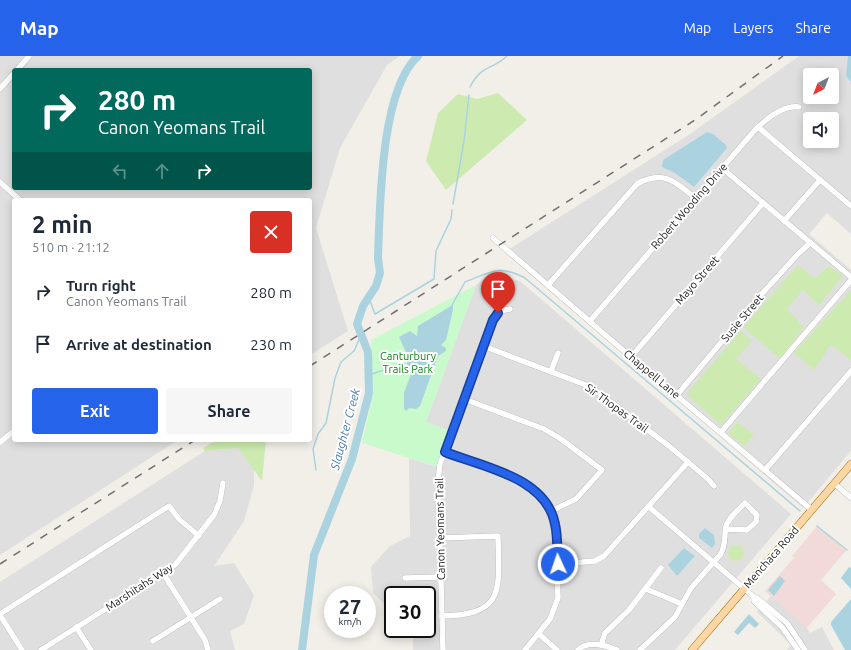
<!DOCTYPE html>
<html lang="en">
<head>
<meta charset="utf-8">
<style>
	:root { --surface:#fff; --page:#f6f6f7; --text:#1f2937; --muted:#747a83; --accent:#2563eb }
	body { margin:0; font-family:Ubuntu,sans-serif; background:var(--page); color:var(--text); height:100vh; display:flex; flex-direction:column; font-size:15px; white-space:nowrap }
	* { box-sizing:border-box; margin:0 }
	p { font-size:13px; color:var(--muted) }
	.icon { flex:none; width:22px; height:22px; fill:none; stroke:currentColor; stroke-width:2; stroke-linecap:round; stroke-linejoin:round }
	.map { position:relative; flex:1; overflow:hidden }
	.panel { position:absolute; left:12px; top:142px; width:300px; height:244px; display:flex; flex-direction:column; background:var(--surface); border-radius:4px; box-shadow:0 2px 10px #0003 }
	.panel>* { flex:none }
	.banner { position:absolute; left:12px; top:12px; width:300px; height:122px; border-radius:4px; box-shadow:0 2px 10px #0003; background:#00695c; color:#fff; overflow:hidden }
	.needle { width:26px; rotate:222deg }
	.controls { position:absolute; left:803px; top:12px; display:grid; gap:8px }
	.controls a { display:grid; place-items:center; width:36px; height:36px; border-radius:4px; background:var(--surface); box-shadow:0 2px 10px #0003; font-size:20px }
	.speed { position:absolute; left:324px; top:530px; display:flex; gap:8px; font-size:20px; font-weight:700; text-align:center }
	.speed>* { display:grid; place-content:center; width:52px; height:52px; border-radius:50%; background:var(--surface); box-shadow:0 2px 10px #0003; line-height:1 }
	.speed small { font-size:10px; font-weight:400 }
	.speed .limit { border:2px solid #111; border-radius:6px; background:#fff; color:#111 }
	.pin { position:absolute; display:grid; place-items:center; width:34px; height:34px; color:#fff; margin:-41px -17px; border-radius:50% 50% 50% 0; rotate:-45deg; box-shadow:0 0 4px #0007 }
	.pin .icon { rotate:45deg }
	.me { position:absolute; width:44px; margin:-22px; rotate:357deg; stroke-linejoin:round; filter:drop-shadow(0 0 3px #0008) }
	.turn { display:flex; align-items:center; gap:14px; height:84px; padding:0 20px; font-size:18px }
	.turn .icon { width:52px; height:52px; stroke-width:2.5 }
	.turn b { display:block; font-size:28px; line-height:34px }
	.lanes { display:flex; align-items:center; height:38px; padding:0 20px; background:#0003; justify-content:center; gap:20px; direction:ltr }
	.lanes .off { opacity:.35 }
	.round { display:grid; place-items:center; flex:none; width:42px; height:42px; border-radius:4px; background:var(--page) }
	.head { display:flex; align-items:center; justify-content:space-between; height:68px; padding:0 20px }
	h1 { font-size:24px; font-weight:700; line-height:30px }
	.cta { display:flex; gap:8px; margin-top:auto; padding:8px 20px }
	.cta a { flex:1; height:46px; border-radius:4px; background:var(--accent); color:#fff; font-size:16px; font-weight:700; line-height:46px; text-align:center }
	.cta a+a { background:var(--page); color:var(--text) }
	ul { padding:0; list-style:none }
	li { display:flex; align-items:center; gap:12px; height:52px; padding:0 20px }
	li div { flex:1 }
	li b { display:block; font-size:15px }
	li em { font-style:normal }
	header { display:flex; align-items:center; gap:24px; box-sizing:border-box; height:56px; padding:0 20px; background:var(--accent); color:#fff }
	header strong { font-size:19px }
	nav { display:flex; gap:22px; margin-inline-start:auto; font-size:14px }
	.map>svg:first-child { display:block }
</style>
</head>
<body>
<header>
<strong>Map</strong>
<nav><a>Map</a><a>Layers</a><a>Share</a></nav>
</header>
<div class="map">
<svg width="851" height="594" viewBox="0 0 851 594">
	<rect width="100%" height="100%" fill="#f2efe9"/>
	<!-- residential -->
	<g fill="#e0dfdf" fill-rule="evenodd">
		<path d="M0,0H400L387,9L340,92L316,172L348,275L310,299V144H14V384H178L0,499ZM14,14H310V132H14Z"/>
		<path d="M799,0H851V178L827,157L809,178L851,214V395L803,452L505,196L690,78ZM810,19H832V41H810ZM810,63H832V85H810Z"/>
		<path d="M500,220L520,225L791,458L675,594H413V573H427V539H393V556L373,537L371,511L390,490L410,480L409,402L437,411L449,375L426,366L476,229L483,224Z"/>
		<path d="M238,392L254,413V429L244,465L214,510L234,507L254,539L244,568L230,575L235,594H0V526L205,395Z"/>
		<path d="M771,540L804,568L810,577L822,571L834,594H787L791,589L757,556Z"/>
	</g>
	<!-- commercial -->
	<path fill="#f2dad9" d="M817,470L846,495L821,524L836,538L807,572L765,535L794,502L792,500Z"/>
	<!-- grass -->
	<g fill="#cdebb0">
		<path d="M498,37L527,64L446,134L426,105L438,57L458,38L477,43Z"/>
		<path d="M798,209L815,222L829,210L843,220L819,249L803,234L787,253L804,271L780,303L743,271Z"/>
		<path d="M851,234V304L831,289L814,314L794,297Z"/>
		<path d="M741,275L752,285L736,303L761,323L721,369L686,338Z"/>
		<path d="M738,366L754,379L744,390L728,377Z"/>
		<path d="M217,384H266L262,425L238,392L205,395L203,392Z"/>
		<circle cx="736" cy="497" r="8"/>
	</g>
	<!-- park -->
	<path fill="#c8facc" d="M476,229L426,366L449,375L438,411L362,387L373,338L371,284Z"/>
	<!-- water -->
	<g fill="#aad3df">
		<path d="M848,0H851V26L846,20Z"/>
		<path d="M707,76L713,78L726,89L727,92L694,131L675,117L662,111L663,104Z"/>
		<path d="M451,250H453V254L446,284L441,289L446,292V295L438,300L420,350L416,353L409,352L406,355L404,353V337L411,318L404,299L406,296L399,281L410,275L417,280L418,270Z"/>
		<path d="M705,472L714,479L715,488L712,492L699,482V478Z"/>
		<path d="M684,492L695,500L677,520L668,509Z"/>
		<path d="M849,511L851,512V533L841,522Z"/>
		<path d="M780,520L785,525L774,540L768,534Z"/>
		<path d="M851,543V594H845L831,569V566Z"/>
		<path d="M749,558L759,568L755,572L749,567L738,579L734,576Z"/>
	</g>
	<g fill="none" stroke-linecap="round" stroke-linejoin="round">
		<!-- stream -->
		<g stroke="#aad3df" stroke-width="1.5">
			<path d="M470,31C482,8 491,15 507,0"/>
			<path d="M453,148L464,85L469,39"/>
			<path d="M369,242L375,258L434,223L436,195L451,163L452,154"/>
			<path d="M451,251L465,226C492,216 498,208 525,222L800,455"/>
			<path d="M369,319L405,307"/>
			<path d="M316,414L313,393L318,378L326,367L335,322L341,306L354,295L361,279"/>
			<path d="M817,470L847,494"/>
		</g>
		<!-- river -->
		<path stroke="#aad3df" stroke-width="8" d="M302,594L314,499L352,403L369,337L368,296L357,268L363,250L376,230L380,217L378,202C380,152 380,34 418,0"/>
		<!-- minor casing -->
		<g stroke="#a9a9a9" stroke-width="6">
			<g id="minor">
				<path d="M17,14L29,0"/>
				<path d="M0,33L14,17"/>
				<path d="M758,71L851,150"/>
				<path d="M722,112L851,221"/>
				<path d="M0,126L20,144"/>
				<path d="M784,165L820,124"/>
				<path d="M493,182L631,301L812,454"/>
				<path d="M548,229L637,128C663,113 676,126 695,142"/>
				<path d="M590,265L755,74C766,63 783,49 799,51"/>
				<path d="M483,290L591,331L669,390L708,423L714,430"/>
				<path d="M631,301L763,147"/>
				<path d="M551,315L558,297"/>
				<path d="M677,339L760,240L798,198L810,187"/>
				<path d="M464,343L544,373L561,383L602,414L576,443L551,455"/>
				<path d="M721,376L851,224"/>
				<path d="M0,386L14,375"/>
				<path d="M445,396L523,426L538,436L551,455L556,469L558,542L550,563L525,594"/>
				<path d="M765,414L851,315"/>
				<path d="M835,428L851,442"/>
				<path d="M649,451L754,541L757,542L787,567L805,594"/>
				<path d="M439,482L498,480C499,533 506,559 442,560"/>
				<path d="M558,508L595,505L604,500L688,406"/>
				<path d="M163,517L205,584L208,594"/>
				<path d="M405,522L440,521"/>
				<path d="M646,533L682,548"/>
				<path d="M754,541V545L782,571L798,594"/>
				<path d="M0,558L169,450L180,464L199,480"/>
				<path d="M0,559L22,594"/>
				<path d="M76,571L91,594"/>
				<path d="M539,578L557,594"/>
				<path d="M153,585L220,543"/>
				<path d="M601,589L605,577L629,554L661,512"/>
				<path d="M41,594L175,509L214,459L220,445L223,427"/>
				<path d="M443,594L438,425L440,408L493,264L500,255L510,253"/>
				<path d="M578,594C588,584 605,589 617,594"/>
				<path d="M640,594L675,561L691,532L720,499C726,491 724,480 726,470C728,462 739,453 745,447L757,459L756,466L747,474L726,473"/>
			</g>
		</g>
		<!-- major casing -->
		<g stroke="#a06b00" stroke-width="8">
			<path id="major" d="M692,594L851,408"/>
		</g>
		<!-- minor -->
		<use href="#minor" stroke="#fff" stroke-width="5.5"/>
		<!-- major -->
		<use href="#major" stroke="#fcd6a4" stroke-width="7"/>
		<!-- rail -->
		<g stroke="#707070" stroke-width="1.5" stroke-dasharray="8 8" stroke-linecap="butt">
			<path d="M310,310L695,64L783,0"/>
			<path d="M0,508L195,384"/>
		</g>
	</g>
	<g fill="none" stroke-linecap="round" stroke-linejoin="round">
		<!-- route casing -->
		<g stroke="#184099" stroke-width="10">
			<path id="route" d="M498,257L493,264L445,396C483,411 546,421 555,468C558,481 557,495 558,508"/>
		</g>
		<!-- route -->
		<use href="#route" stroke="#2563eb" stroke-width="7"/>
	</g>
	<g text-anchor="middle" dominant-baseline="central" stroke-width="4" stroke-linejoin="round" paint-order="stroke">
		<!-- street labels -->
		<g font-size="11" fill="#222" stroke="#fff">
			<text transform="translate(689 150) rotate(-49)">Robert Wooding Drive</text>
			<text transform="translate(697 224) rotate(-49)">Mayo Street</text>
			<text transform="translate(742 262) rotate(-50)">Susie Street</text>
			<text transform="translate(652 318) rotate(40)">Chappell Lane</text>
			<text transform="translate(617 352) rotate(36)">Sir Thopas Trail</text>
			<text transform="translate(440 473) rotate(-91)">Canon Yeomans Trail</text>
			<text transform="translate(771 501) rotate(-49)">Menchaca Road</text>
			<text transform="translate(139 531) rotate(-33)">Marshitahs Way</text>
		</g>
		<!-- park labels -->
		<g font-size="11" fill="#0c8416" stroke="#fff">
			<text x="408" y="300">Canturbury<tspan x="408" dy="13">Trails Park</tspan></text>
		</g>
		<!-- water labels -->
		<g font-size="12" font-style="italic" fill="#4a7aab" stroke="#fff">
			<text transform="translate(345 373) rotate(-75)">Slaughter Creek</text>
		</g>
	</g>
</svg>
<div class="controls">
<a><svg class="needle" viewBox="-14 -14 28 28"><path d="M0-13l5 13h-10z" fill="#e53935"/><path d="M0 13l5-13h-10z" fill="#747a83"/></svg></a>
<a><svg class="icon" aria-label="sound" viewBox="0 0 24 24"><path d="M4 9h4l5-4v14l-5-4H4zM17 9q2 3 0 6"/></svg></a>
</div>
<div class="speed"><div>27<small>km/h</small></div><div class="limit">30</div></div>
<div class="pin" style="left:498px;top:257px;background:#d93025"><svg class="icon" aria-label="arrive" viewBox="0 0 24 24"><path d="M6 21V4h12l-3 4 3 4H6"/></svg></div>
<svg class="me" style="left:558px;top:508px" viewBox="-20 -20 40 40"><circle r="17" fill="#2563eb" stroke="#fff" stroke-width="3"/><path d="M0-11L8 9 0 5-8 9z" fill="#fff"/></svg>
<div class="banner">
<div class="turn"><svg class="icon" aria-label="right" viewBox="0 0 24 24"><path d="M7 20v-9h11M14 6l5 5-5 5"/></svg><div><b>280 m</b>Canon Yeomans Trail</div></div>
<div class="lanes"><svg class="icon off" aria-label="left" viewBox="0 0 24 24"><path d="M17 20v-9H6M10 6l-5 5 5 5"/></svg><svg class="icon off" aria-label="ahead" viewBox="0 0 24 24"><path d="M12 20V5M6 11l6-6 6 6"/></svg><svg class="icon" aria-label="right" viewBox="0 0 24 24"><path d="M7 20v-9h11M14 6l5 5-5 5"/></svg></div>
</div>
<section class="panel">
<div class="head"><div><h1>2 min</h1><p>510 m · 21:12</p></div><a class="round" style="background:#d93025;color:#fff"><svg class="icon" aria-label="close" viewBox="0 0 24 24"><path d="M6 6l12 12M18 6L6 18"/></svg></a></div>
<ul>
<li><svg class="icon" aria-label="right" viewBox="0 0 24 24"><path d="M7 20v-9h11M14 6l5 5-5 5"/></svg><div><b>Turn right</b><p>Canon Yeomans Trail</p></div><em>280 m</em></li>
<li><svg class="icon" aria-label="arrive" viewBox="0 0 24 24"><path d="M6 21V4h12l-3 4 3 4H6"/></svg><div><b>Arrive at destination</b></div><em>230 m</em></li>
</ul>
<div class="cta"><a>Exit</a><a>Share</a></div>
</section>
</div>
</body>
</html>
